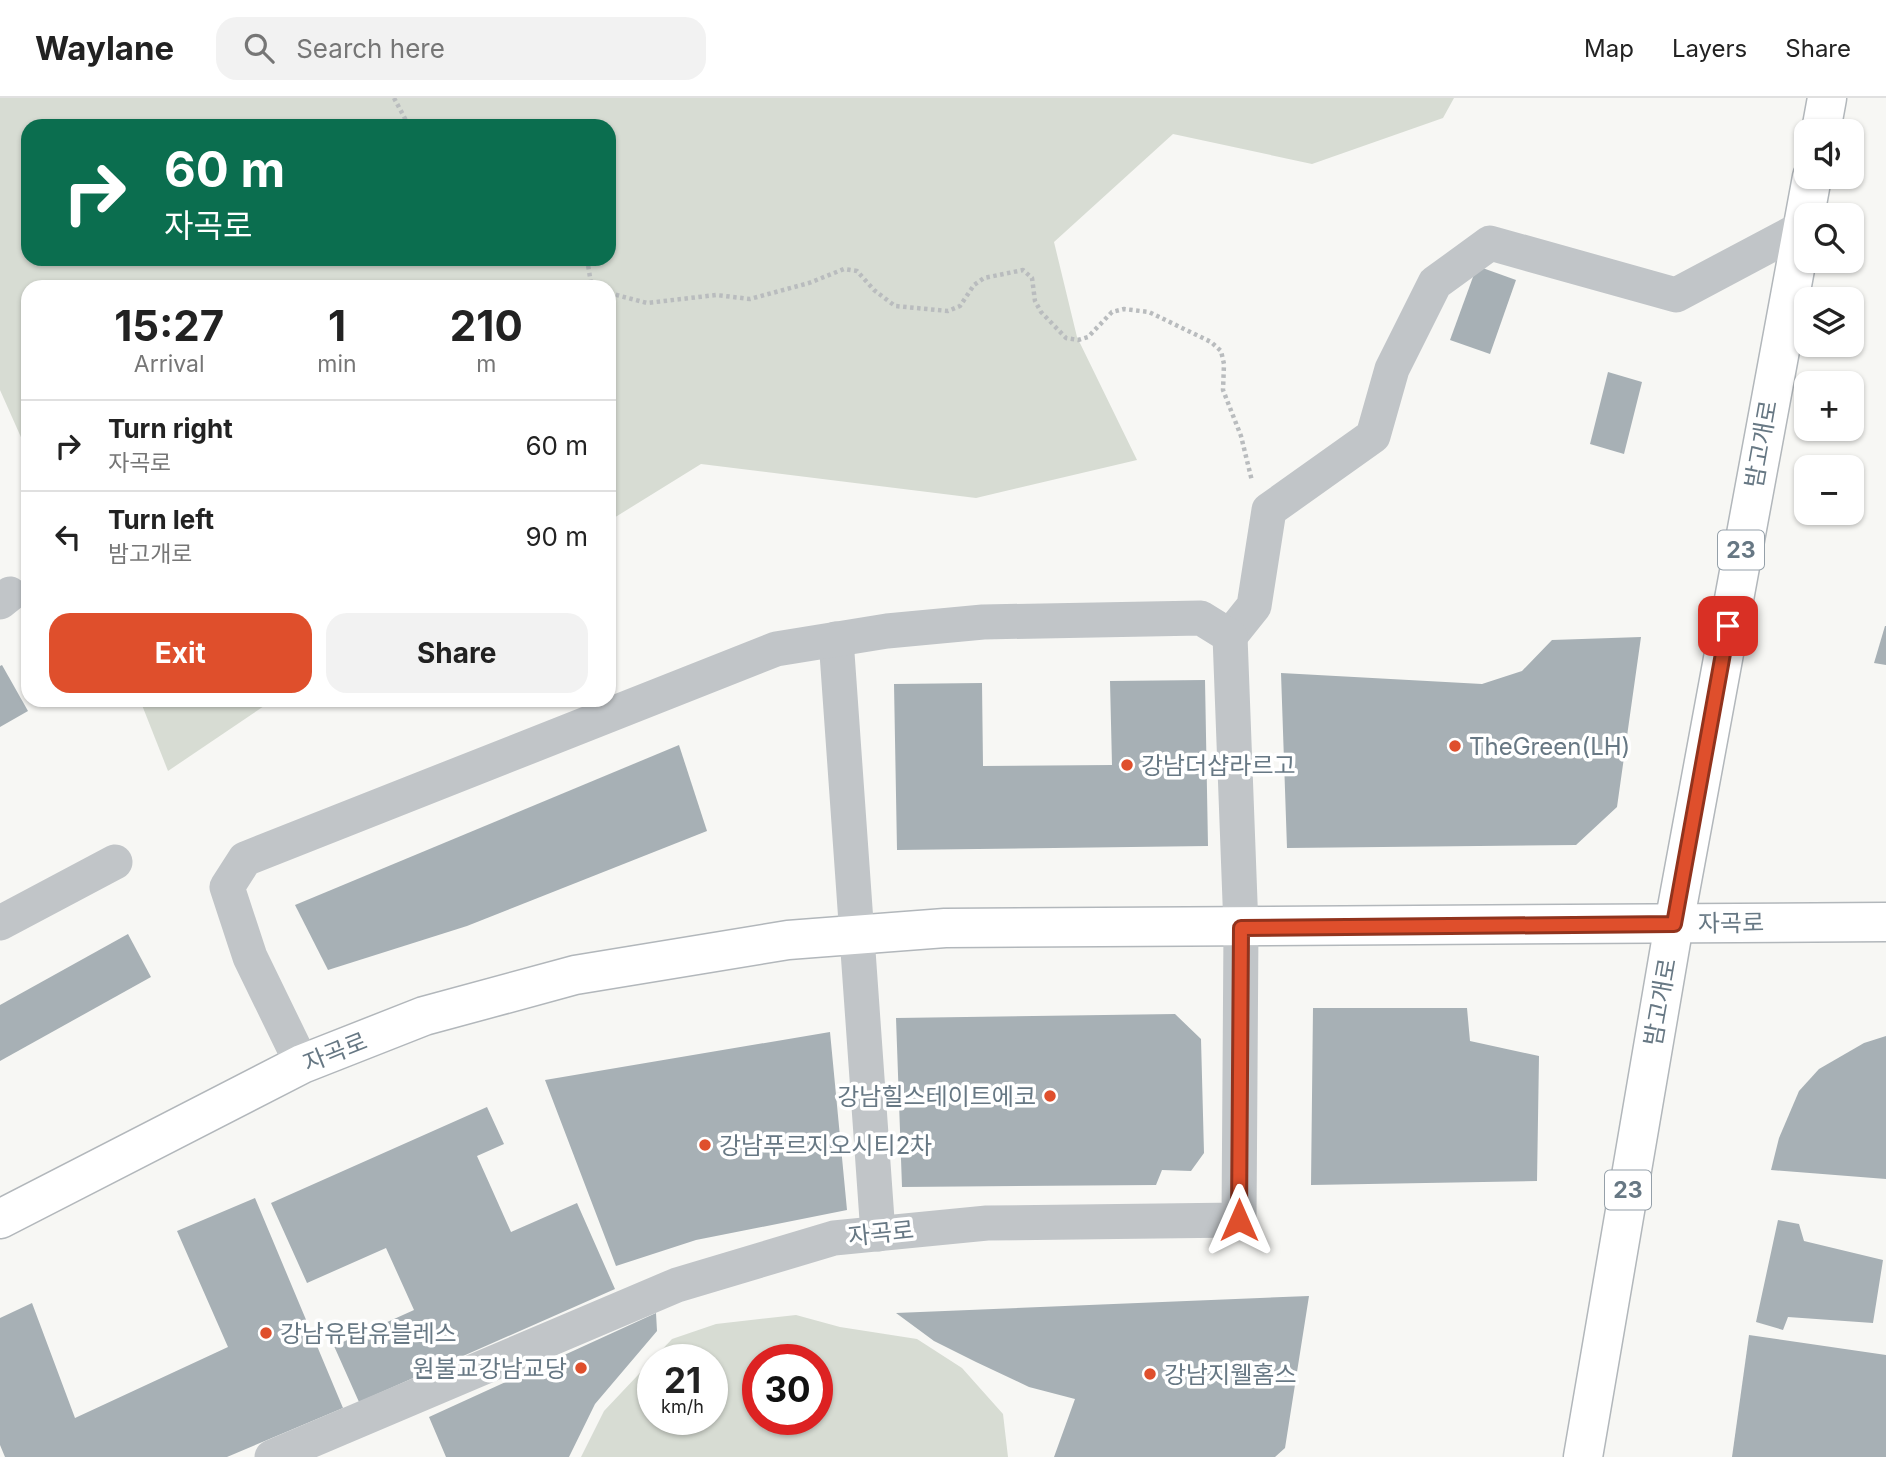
<!DOCTYPE html>
<html lang="en">
<head>
<meta charset="utf-8">
<style>
	:root { --surface:#fff; --page:#f2f2f2; --text:#222; --muted:#767676; --line:#e0e0e0; --accent:#df4f2c }
	body { margin:0; font-family:Inter,"Noto Sans KR",sans-serif; background:var(--page); color:var(--text); height:100vh; display:flex; flex-direction:column; font-size:26px; white-space:nowrap }
	* { box-sizing:border-box; margin:0 }
	p { font-size:23px; color:var(--muted) }
	.icon { flex:none; width:38px; height:38px; fill:none; stroke:currentColor; stroke-width:2; stroke-linecap:round; stroke-linejoin:round }
	.map { position:relative; flex:1; overflow:hidden }
	.sheet { position:absolute; left:21px; top:182px; width:595px; height:427px; display:flex; flex-direction:column; background:var(--surface); border-radius:21px; box-shadow:0 2px 5px #0004 }
	.sheet>* { flex:none }
	.hud { position:absolute; left:21px; top:21px; width:595px; height:147px; border-radius:21px; box-shadow:0 2px 5px #0004; background:#0b6e4f; color:#fff; overflow:hidden }
	.tools { position:absolute; left:1794px; top:21px; display:grid; gap:14px }
	.tools a { display:grid; place-items:center; width:70px; height:70px; border-radius:14px; background:var(--surface); box-shadow:0 2px 5px #0004; font-size:35px }
	.speed { position:absolute; left:637px; top:1246px; display:flex; gap:14px; font-size:35px; font-weight:700; text-align:center }
	.speed>* { display:grid; place-content:center; width:91px; height:91px; border-radius:50%; background:var(--surface); box-shadow:0 2px 5px #0004; line-height:1 }
	.speed small { font-size:18px; font-weight:400 }
	.speed .limit { border:10px solid #d22; background:#fff; color:#111 }
	.pin { position:absolute; display:grid; place-items:center; width:60px; height:60px; color:#fff; margin:-30px; border-radius:14px; box-shadow:0 4px 10px #0006 }
	.me { position:absolute; width:77px; margin:-38px; rotate:0deg; stroke-linejoin:round; filter:drop-shadow(0 0 5px #0008) }
	.turn { display:flex; align-items:center; gap:24px; height:147px; padding:0 28px; font-size:32px }
	.turn .icon { width:91px; height:91px; stroke-width:2.5 }
	.turn b { display:block; font-size:49px; line-height:60px }
	.eta { display:flex; justify-content:space-evenly; align-items:center; height:119px; text-align:center }
	.eta b { font-size:42px; font-weight:700; line-height:49px }
	.button { display:flex; gap:14px; margin-top:auto; padding:14px 28px }
	.button a { flex:1; height:80px; border-radius:21px; background:var(--accent); color:#fff; font-size:28px; font-weight:700; line-height:80px; text-align:center }
	.button a+a { background:var(--page); color:var(--text) }
	ul { padding:0; list-style:none }
	li { display:flex; align-items:center; gap:21px; height:91px; padding:0 28px; border-top:2px solid var(--line) }
	li div { flex:1 }
	li b { display:block; font-size:26px }
	li em { font-style:normal }
	header { display:flex; align-items:center; gap:42px; box-sizing:border-box; height:98px; padding:0 35px; background:var(--surface); border-bottom:2px solid var(--line) }
	header strong { font-size:33px }
	nav { display:flex; gap:38px; margin-inline-start:auto; font-size:24px }
	.search { width:490px; height:63px; background:var(--page); display:flex; align-items:center; gap:18px; box-sizing:border-box; padding:0 24px; border-radius:21px; color:var(--muted); font-size:26px }
	.map>svg:first-child { display:block }
</style>
</head>
<body>
<header>
<strong>Waylane</strong>
<div class="search"><svg class="icon" aria-label="search" viewBox="0 0 24 24"><circle cx="10" cy="10" r="6"/><path d="M15 15l6 6"/></svg>Search here</div>
<nav><a>Map</a><a>Layers</a><a>Share</a></nav>
</header>
<div class="map">
<svg width="1886" height="1359" viewBox="0 0 1886 1359">
	<rect width="100%" height="100%" fill="#f7f7f4"/>
	<!-- green -->
	<g fill="#d7dcd3" fill-rule="evenodd">
		<path d="M0,0H1454L1443,20L1312,66L1173,36L1054,144L1077,239L1137,362L976,400L701,366L609,423V189H28V355L0,292ZM28,28H609V161H28Z"/>
		<path d="M140,602H273L168,673Z"/>
		<path d="M796,1217L840,1229L917,1241L962,1270L1003,1316L1008,1359H581L604,1313L672,1241L716,1226ZM653,1262H712V1321H653ZM758,1262H817V1321H758Z"/>
	</g>
	<!-- building -->
	<g fill="#a7b0b5">
		<path d="M1477,168L1516,182L1490,256L1450,242Z"/>
		<path d="M1608,274L1642,284L1624,356L1590,346Z"/>
		<path d="M1885,528H1886V567L1874,565Z"/>
		<path d="M1641,539L1617,709L1576,747L1287,750L1281,575L1482,586L1522,573L1552,542Z"/>
		<path d="M2,567L28,613L0,629V568Z"/>
		<path d="M1205,582L1208,748L897,752L894,586L982,585L983,668L1112,667L1110,583Z"/>
		<path d="M679,647L707,733L467,828L328,872L295,807Z"/>
		<path d="M128,836L151,879L0,963V907Z"/>
		<path d="M1313,910H1467L1470,943L1539,958L1537,1083L1311,1087Z"/>
		<path d="M1175,916L1201,941L1204,1055L1191,1073L1162,1072L1156,1087L902,1089L896,920Z"/>
		<path d="M830,934L847,1112L696,1142L616,1168L545,982Z"/>
		<path d="M1886,938V1081L1771,1072L1779,1040L1799,993L1819,971L1864,945Z"/>
		<path d="M487,1009L504,1046L477,1058L511,1134L577,1105L615,1191L359,1304L334,1248L414,1212L386,1150L307,1185L271,1105Z"/>
		<path d="M255,1100L343,1310L227,1359H5L0,1347V1220L32,1205L75,1320L228,1249L177,1133Z"/>
		<path d="M1778,1122L1799,1126L1804,1143L1883,1162L1873,1225L1788,1219L1783,1232L1756,1224Z"/>
		<path d="M1309,1198L1285,1350L1275,1359H1054L1075,1301L1029,1289L976,1264L934,1243L896,1215Z"/>
		<path d="M656,1215L657,1233L595,1306L569,1359H446L429,1319Z"/>
		<path d="M1749,1237L1886,1257V1359H1732Z"/>
	</g>
	<g fill="none" stroke-linecap="round" stroke-linejoin="round">
		<!-- major casing -->
		<g stroke="#b2b7bb" stroke-width="41">
			<g id="major">
				<path d="M1821,33L1827,0"/>
				<path d="M0,1121L302,966L424,918L575,877L788,842L945,830L1886,824"/>
				<path d="M1583,1359L1674,826L1812,79"/>
			</g>
		</g>
		<!-- path -->
		<g stroke="#b9bcbe" stroke-width="4.5" stroke-dasharray="3.5 3.5" stroke-linecap="butt">
			<path d="M394,0L409,28"/>
			<path d="M587,161L591,185L597,189"/>
			<path d="M609,195L647,205L716,197L750,201L809,185L844,171L857,173L874,192L895,208L948,213L960,208L974,187L984,180L1023,172L1032,180L1035,203L1041,214L1066,240L1078,242L1088,239L1112,214L1124,211L1149,214L1211,244L1221,253L1224,266L1223,292L1241,338L1252,383"/>
		</g>
		<!-- minor -->
		<g stroke="#c1c5c8" stroke-width="35">
			<path d="M0,504L10,496"/>
			<path d="M1230,538L1254,508L1269,412L1373,338L1392,271L1435,185L1490,145L1676,197L1802,130"/>
			<path d="M836,541L878,1136"/>
			<path d="M0,825L115,764"/>
			<path d="M272,1359L677,1187L834,1140L987,1125L1239,1122L1241,830L1230,538L1201,520L983,524L887,533L776,551L245,761L227,789L250,859L302,966"/>
		</g>
		<!-- major -->
		<use href="#major" stroke="#fff" stroke-width="38"/>
	</g>
	<g fill="none" stroke-linecap="round" stroke-linejoin="round">
		<!-- route casing -->
		<g stroke="#91331d" stroke-width="18">
			<path id="route" d="M1239,1122L1241,830L1674,826L1728,528"/>
		</g>
		<!-- route -->
		<use href="#route" stroke="#df4f2c" stroke-width="12"/>
	</g>
	<!-- markers -->
	<g fill="#df4f2c" stroke="#fff" stroke-width="2.5">
		<circle cx="1455" cy="648" r="7"/>
		<circle cx="1127" cy="667" r="7"/>
		<circle cx="1050" cy="998" r="7"/>
		<circle cx="705" cy="1047" r="7"/>
		<circle cx="266" cy="1235" r="7"/>
		<circle cx="581" cy="1270" r="7"/>
		<circle cx="1150" cy="1276" r="7"/>
	</g>
	<g text-anchor="middle" dominant-baseline="central" stroke-width="7" stroke-linejoin="round" paint-order="stroke">
		<!-- shield labels -->
		<g fill="#fff" stroke="#95a0a9" stroke-width="2">
			<rect x="1718" y="432.5" width="46" height="39" rx="5"/>
			<rect x="1605" y="1072.5" width="46" height="39" rx="5"/>
		</g>
		<g font-size="23" font-weight="bold" fill="#677884">
			<text x="1741" y="452">23</text>
			<text x="1628" y="1092">23</text>
		</g>
		<!-- street labels -->
		<g font-size="24" fill="#677884" stroke="#fff">
			<text transform="translate(1761 346) rotate(-80)">밤고개로</text>
			<text transform="translate(1731 825) rotate(-1)">자곡로</text>
			<text transform="translate(1660 904) rotate(-80)">밤고개로</text>
			<text transform="translate(335 954) rotate(-22)">자곡로</text>
			<text transform="translate(881 1135) rotate(-6)">자곡로</text>
		</g>
		<!-- poi labels -->
		<g font-size="24" fill="#677884" stroke="#fff" text-anchor="start">
			<text x="1469" y="648">TheGreen(LH)</text>
			<text x="1141" y="667">강남더샵라르고</text>
			<text x="1036" y="998" text-anchor="end">강남힐스테이트에코</text>
			<text x="719" y="1047">강남푸르지오시티2차</text>
			<text x="280" y="1235">강남유탑유블레스</text>
			<text x="567" y="1270" text-anchor="end">원불교강남교당</text>
			<text x="1164" y="1276">강남지웰홈스</text>
		</g>
	</g>
</svg>
<div class="tools">
<a><svg class="icon" aria-label="sound" viewBox="0 0 24 24"><path d="M4 9h4l5-4v14l-5-4H4zM17 9q2 3 0 6"/></svg></a>
<a><svg class="icon" aria-label="search" viewBox="0 0 24 24"><circle cx="10" cy="10" r="6"/><path d="M15 15l6 6"/></svg></a>
<a><svg class="icon" aria-label="layers" viewBox="0 0 24 24"><path d="M12 4l9 5-9 5-9-5zM3 14l9 5 9-5"/></svg></a>
<a>+</a>
<a>−</a>
</div>
<div class="speed"><div>21<small>km/h</small></div><div class="limit">30</div></div>
<div class="pin" style="left:1728px;top:528px;background:#d93025"><svg class="icon" aria-label="arrive" viewBox="0 0 24 24"><path d="M6 21V4h12l-3 4 3 4H6"/></svg></div>
<svg class="me" style="left:1239px;top:1122px" viewBox="-20 -20 40 40"><path d="M0-17L14 15 0 8-14 15z" fill="#df4f2c" stroke="#fff" stroke-width="4"/></svg>
<div class="hud">
<div class="turn"><svg class="icon" aria-label="right" viewBox="0 0 24 24"><path d="M7 20v-9h11M14 6l5 5-5 5"/></svg><div><b>60 m</b>자곡로</div></div>
</div>
<section class="sheet">
<div class="eta">
<div><b>15:27</b><p>Arrival</p></div>
<div><b>1</b><p>min</p></div>
<div><b>210</b><p>m</p></div>
</div>
<ul>
<li><svg class="icon" aria-label="right" viewBox="0 0 24 24"><path d="M7 20v-9h11M14 6l5 5-5 5"/></svg><div><b>Turn right</b><p>자곡로</p></div><em>60 m</em></li>
<li><svg class="icon" aria-label="left" viewBox="0 0 24 24"><path d="M17 20v-9H6M10 6l-5 5 5 5"/></svg><div><b>Turn left</b><p>밤고개로</p></div><em>90 m</em></li>
</ul>
<div class="button"><a>Exit</a><a>Share</a></div>
</section>
</div>
</body>
</html>
